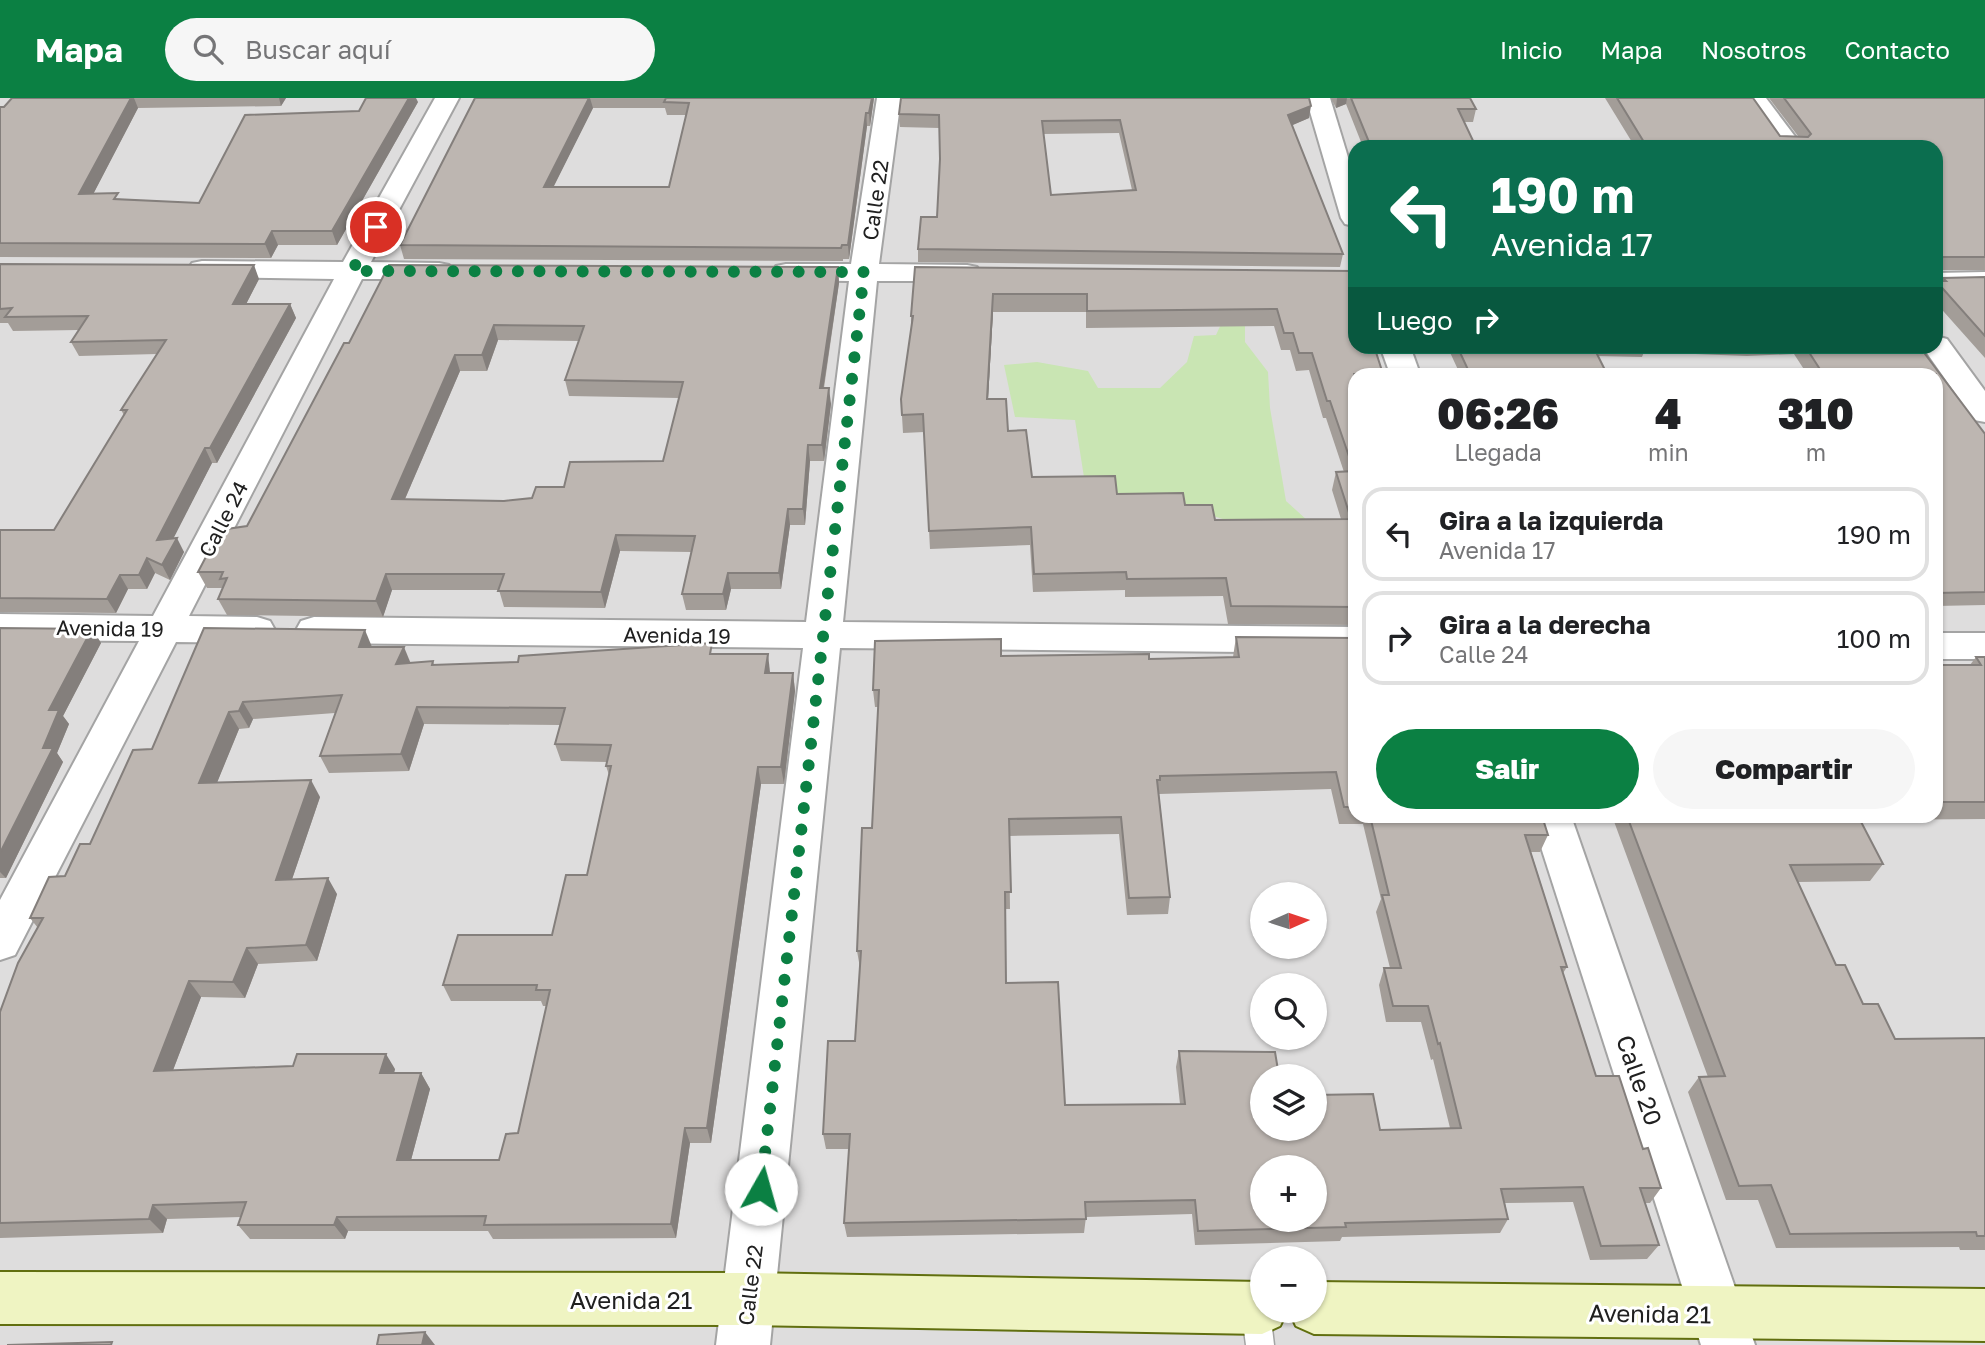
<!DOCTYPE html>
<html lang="es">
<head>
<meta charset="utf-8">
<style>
	:root { --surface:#fff; --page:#f6f6f6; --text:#202124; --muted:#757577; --line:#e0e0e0; --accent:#0b8043 }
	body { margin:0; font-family:"Golos Text",sans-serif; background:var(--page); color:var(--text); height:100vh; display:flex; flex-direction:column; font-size:26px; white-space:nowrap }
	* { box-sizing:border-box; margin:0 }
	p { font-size:23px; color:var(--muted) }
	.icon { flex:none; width:38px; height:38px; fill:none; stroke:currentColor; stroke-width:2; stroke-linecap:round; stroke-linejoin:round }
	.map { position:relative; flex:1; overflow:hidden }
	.details { position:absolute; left:1348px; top:270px; width:595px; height:455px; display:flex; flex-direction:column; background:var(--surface); border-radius:21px; box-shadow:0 2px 5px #0004 }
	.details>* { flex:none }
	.guide { position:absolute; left:1348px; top:42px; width:595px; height:214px; border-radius:21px; box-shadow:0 2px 5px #0004; background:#0b6e4f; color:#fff; overflow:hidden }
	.needle { width:46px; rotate:87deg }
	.controls { position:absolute; left:1250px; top:784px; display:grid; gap:14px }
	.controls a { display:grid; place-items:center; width:77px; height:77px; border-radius:50%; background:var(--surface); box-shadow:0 2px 5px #0004; font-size:35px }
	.pin { position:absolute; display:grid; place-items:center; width:60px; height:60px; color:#fff; margin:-30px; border:4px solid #fff; border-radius:50%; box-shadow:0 2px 7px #0007 }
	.me { position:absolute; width:77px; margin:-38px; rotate:7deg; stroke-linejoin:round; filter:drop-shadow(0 0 5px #0008) }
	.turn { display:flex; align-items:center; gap:24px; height:147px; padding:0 28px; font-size:32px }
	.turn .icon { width:91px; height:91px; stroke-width:2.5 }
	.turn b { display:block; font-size:49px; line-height:60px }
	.then { display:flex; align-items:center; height:66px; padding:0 28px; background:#0003; gap:14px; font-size:26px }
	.eta { display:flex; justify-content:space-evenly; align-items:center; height:119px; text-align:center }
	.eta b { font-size:42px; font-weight:800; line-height:49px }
	.button { display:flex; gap:14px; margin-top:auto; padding:14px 28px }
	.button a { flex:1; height:80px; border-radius:42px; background:var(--accent); color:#fff; font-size:28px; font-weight:800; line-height:80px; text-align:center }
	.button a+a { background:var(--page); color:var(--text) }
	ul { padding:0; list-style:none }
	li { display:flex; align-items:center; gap:21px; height:94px; margin:0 14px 10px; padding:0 14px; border:4px solid var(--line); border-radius:21px }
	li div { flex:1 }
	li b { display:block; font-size:26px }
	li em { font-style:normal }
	header { display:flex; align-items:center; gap:42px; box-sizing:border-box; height:98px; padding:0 35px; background:var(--accent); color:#fff }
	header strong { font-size:33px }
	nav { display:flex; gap:38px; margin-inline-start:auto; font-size:24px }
	.search { width:490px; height:63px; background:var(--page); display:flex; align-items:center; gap:18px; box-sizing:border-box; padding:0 24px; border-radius:38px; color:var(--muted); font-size:26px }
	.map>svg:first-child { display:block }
</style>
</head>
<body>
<header>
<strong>Mapa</strong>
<div class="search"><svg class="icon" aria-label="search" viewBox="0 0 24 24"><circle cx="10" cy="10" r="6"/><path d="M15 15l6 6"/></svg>Buscar aquí</div>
<nav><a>Inicio</a><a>Mapa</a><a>Nosotros</a><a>Contacto</a></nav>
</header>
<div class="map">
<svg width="1985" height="1247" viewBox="0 0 1985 1247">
	<rect width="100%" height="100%" fill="#f0eee8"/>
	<!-- residential -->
	<path fill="#dedddd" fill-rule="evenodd" d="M0,0H1985V1247H0ZM1354,49H1936V248H1354ZM1354,276H1936V718H1354ZM1262,796H1314V849H1262ZM1262,887H1314V940H1262ZM1262,978H1314V1031H1262ZM1262,1069H1314V1122H1262ZM1262,1160H1314V1213H1262Z"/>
	<!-- grass -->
	<path fill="#c9e5b3" d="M1245,222V244L1268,274L1270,310L1286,403L1318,432L1284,433L1223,421L1152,400L1086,392L1075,322L1015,319L1004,267L1037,264L1088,273L1098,290H1160L1187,264L1194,238L1216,237L1222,224Z"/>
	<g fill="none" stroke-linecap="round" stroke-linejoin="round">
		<!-- service casing -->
		<g stroke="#a4a4a4" stroke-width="3">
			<path id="service" d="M1255,1196L1262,1199V1213H1270L1274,1247H1246L1241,1210L1245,1200Z"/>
		</g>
		<!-- minor casing -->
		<g stroke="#a4a4a4" stroke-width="4">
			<g id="minor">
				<path d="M435,0H459L371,164L439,165L449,167L453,173L449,179L439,181H362L189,518L257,519L270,523L275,532L270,541L257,545L176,544L15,857L0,862V802L139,543L0,542V516L153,518L334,181L202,179L192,177L188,171L192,165L202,163L343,164Z"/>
				<path d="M877,0H901L879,166L967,167L977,169L981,175L977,181L967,183H877L843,524L1354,529V555L840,550L770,1247H716L803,550L314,545L301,541L296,532L301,523L314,519L806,524L849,183L786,182L776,180L772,174L776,168L786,166H851Z"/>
				<path d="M1306,0H1330L1354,79V128L1345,126L1341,120Z"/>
				<path d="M1742,0H1766L1803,49H1777Z"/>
				<path d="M1985,174V190L1936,191V175Z"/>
				<path d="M1936,238L1947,241L1985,293V324L1974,322L1922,248H1936Z"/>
				<path d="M1380,248H1410L1420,276H1390Z"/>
				<rect x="1936" y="535" width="49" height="26"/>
				<path d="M1531,718H1571L1755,1247H1701Z"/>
			</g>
		</g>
		<!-- secondary casing -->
		<g stroke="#616f0f" stroke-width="4">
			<g id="secondary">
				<path d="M0,1174L749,1175L1262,1184V1213H1287L1280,1228L1262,1236L749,1227L0,1226Z"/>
				<path d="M1314,1184L1985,1191V1243L1314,1236L1296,1228L1289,1213H1314Z"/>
			</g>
		</g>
		<!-- service -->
		<use href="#service" fill="#fff" fill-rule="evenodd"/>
		<!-- minor -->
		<use href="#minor" fill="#fff" fill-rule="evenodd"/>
		<!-- secondary -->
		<use href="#secondary" fill="#eff4c2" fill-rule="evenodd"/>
	</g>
	<!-- wall -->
	<g fill="#a39d98" fill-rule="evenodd">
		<path d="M12,0H286L281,8L138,10L93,96L121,101L199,105L359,13L418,4L337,147H278L271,160L0,159V9H4Z"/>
		<path d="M475,0H874L870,28H867L849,161H843V163L404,161L400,147ZM593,10H665L667,17H686L669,89H553Z"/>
		<path d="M1331,0H1470L1476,11L1473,24H1464L1476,49H1363L1346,6L1336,10Z"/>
		<path d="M1605,0H1753L1780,38H1798L1769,0H1985V172H1940L1941,176L1937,183H1942L1943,180L1985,179V260L1936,205V49H1635Z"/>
		<path d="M899,16L1309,20L1292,27L1343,156L1340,169L918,164V151L937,119L940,61L939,30L900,29ZM1119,35L1132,92L1051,97L1043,36Z"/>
		<path d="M0,166L259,181L246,206H290L296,220L217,365H212L173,440L184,454L170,482L155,475L147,491H128L116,515L0,514V432H54L124,317L121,312L157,256L79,258L71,244L79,232L13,233L8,225H0Z"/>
		<path d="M838,169L839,185L824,290L831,306L824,363H810L805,427H790L781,491H731L726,512H686L682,496L691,454L620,453L605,510L504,509L499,492H392L383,519L227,517L218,501L223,490H207L198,474L247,428L349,245ZM498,242L579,243L565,282L569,298L679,300L663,363L564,389L532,400L504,403L405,401L460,273H487Z"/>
		<path d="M915,169L1352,173L1354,276V527L1228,526L1223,498L1125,499V492L1033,494L1030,447L930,451L924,334L903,335L901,301L911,230V218ZM993,214H1086V230L1274,228L1281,252H1290L1296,273L1309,272L1323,320H1326L1344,374H1336L1332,392L1341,421L1215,422L1185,407L1117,396L1032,379L1008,333L988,301Z"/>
		<path d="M1447,248H1919L1985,336V507L1936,508V276H1807L1794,256L1747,258L1644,254L1642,259L1597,258L1607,276H1460Z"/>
		<path d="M0,530L92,531L101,545L63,618L69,626L57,655L63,664L6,780H0Z"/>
		<path d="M204,530L372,549L411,565L433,563L434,567L714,556L770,575H793L795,593L784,686H761L711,1045H690L676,1140L493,1141L488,1133H348L345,1141H250L238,1127L241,1119L167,1121L163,1135L0,1140V914L38,830L30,820L65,778L90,746L152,651ZM335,615L320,658L329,675L409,673L424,626L560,627L555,646L561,663L607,664L606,668L609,677L587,777L552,837L443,887L451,903H541L543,908H547L518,1035L499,1062H411L430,991L421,975H394L395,971L173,972L201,899L245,900L258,866L317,863L337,796L292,781L320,699L217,684L239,631L249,630L253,621Z"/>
		<path d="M1236,539L1354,540V718H1542L1548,737L1540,754H1531L1567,869L1563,875L1596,978L1643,1051L1661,1090L1650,1105H1645L1659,1147L1647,1161L1590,1162L1573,1104L1505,1105L1508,1121L1500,1135L1342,1139L1340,1143L1195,1147L1192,1116L1086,1119L1084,1135L847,1139L844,1125L849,1051H826L823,1036L855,943L860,870L857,853L872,730L878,609H875L873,592L1001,558L1149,561L1233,559ZM1331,691L1339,726H1363L1381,801L1376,814L1390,870H1384L1379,887L1386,924H1421L1431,962L1433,961L1450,1030L1380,1032L1262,1031L1179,953L1176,969L1180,1006L1065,1007L1006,885L1005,811H1010L1009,738L1119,736L1127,817L1168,816L1170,799L1159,696Z"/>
		<path d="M1976,559H1985V721L1860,722L1883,766L1870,783L1798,784L1836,867L1863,906L1895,941L1985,940V1152H1960L1959,1149L1776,1150L1758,1102H1726L1688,994L1699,979H1708L1612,718H1936V567H1970Z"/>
	</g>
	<!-- shaded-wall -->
	<g fill="#847f7c">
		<path d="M131,0H134L138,10L86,110L79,96Z"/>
		<path d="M279,0H286L281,8Z"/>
		<path d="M409,0H416L418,4L337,147L332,133Z"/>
		<path d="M589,0H590L593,10L547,102L544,89Z"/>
		<path d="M872,0H874L870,28L869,15Z"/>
		<path d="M1337,0H1347L1346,6L1336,10Z"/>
		<path d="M1311,8L1309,20L1286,30L1288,17Z"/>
		<path d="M866,15L867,28L849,161L848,147Z"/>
		<path d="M272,133L278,147L271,160L265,146Z"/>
		<path d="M254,167L259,181L239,220L233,206Z"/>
		<path d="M838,169L839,185L821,306L820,290Z"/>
		<path d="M993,196V214L987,319V301Z"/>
		<path d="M290,206L296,220L217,365L210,350Z"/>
		<path d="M494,227L498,242L487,273L482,257Z"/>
		<path d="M455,257L460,273L398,417L392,401Z"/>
		<path d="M829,290L831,306L824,363L822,347Z"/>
		<path d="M808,347L810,363L805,427L803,411Z"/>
		<path d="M205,350L212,365L165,457L157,442Z"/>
		<path d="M788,411L790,427L781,491L779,475Z"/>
		<path d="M616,437L620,453L605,510L601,494Z"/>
		<path d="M177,440L184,454L170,482L162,467Z"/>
		<path d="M147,460L155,475L147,491L139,477Z"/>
		<path d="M728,475L731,491L726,512L723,496Z"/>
		<path d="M386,476L392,492L383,519L376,503Z"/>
		<path d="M120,477L128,491L116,515L107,501Z"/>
		<path d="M92,531L101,545L63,618L69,626L57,655L63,664L6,780L0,774V755L43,650L49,612Z"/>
		<path d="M365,532L372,549H359Z"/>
		<path d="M404,549L411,566H396Z"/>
		<path d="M768,556L770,574L768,592L765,575Z"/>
		<path d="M793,575L795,593L784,686L781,669Z"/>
		<path d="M243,604L253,621L249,630L239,613Z"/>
		<path d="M417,609L424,626L409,673L401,656Z"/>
		<path d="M229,614L239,631L210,702L199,685Z"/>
		<path d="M758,669L761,686L711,1045L707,1030Z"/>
		<path d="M311,682L320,699L286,799L276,782Z"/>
		<path d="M328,780L337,796L317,863L306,847Z"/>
		<path d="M247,850L258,866L245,900L233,884Z"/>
		<path d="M189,883L201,899L167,988L154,973Z"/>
		<path d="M386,956L395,971L390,990L380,975Z"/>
		<path d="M421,975L430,991L407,1077L397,1062Z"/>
		<path d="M685,1030L690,1045L676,1140L671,1126Z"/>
		<path d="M153,1107L167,1121L163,1135L149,1121Z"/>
		<path d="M337,1119L348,1133L345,1141L334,1127Z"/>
		<path d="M425,1234L435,1247H422Z"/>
	</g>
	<!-- building -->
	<g fill="#bdb6b1" stroke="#847f7c" stroke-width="2" fill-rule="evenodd">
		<path d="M12,0H131L79,96L118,95L114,101L199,105L245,17L359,13L366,0H409L332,133H272L265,146L0,145V9H4Z"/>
		<path d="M475,0H589L544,89H669L689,5L664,4L666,0H872L869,15H866L848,147H842L841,150L400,147Z"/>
		<path d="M901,0H1309L1311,8L1288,17L1343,156L918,151L921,119H937L940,61L939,17L899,16ZM1120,22L1136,92L1051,97L1042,23Z"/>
		<path d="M1351,0H1470L1476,11H1458L1476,49H1371Z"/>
		<path d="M1617,0H1753L1780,38L1808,39L1811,36L1784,0H1985V159H1943L1940,162L1941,176L1936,170V49H1647Z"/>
		<path d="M0,166L254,167L233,206H290L210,350H205L157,442L177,440L162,467L147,460L139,477H120L107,501L0,500V432H54L127,312H121L166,242L71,244L88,218L5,219L12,210L0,211Z"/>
		<path d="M389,167L838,169L820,290H829L822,347H808L803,411H788L779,475H728L723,496H682L695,438L616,437L601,494L498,493L504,476H386L376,503L218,501L227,480L220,481L223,474H198L220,432L247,428L344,245H349ZM494,227L584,228L565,282L683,284L663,363L570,364L564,389H536L532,400L504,403L392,401L455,257H482Z"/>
		<path d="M915,169L1352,173L1354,181V248H1374L1383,276H1354V509L1231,508L1226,480L1127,481L1126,474L1034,476L1031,429L929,433L923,316L902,317L901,301L913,218H911ZM993,196H1087V213L1277,211L1284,235H1293L1299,255H1312L1327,303H1330L1354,373L1336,374L1351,421L1215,422L1212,407H1185L1183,395L1117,396L1115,378L1032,379L1026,332L1008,333L1006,301H987Z"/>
		<path d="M1985,179V238L1936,183H1946L1943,180Z"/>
		<path d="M1457,248H1593L1607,276H1470Z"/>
		<path d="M1805,248H1919L1985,336V494L1936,495V276H1823Z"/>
		<path d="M0,530L92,531L49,612H59L43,650H53L0,755Z"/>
		<path d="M204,530L365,532L359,549H404L396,566L433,563L432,567L518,564L519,558L712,545L710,556H768L765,575H793L781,669H758L707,1030H685L671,1126L484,1127L486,1118L337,1119L334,1127H238L246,1104L153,1107L149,1121L0,1125V914L18,865L43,820H30L49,779L65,778L80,746H90L133,652L152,651ZM342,597L320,658L401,656L417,609L565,610L555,646L611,647L606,668H611L587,777H566L552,837H458L443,887H537L536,892H550L518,1035L506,1036L499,1062H397L421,975H380L386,956H297L293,968L154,973L189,883L233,884L247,850L306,847L328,780L276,782L311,682L199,685L229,614L239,613L243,604Z"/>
		<path d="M1236,539L1354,540V709H1344L1336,674L1160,678V682H1157L1170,799L1129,800L1121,719L1009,721L1011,794H1005L1006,885L1058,884L1065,1007L1185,1006L1179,953L1275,954L1279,978H1262V1031H1314V997L1373,996L1380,1032L1461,1030L1440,945L1438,946L1428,908H1393L1384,870H1401L1382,797H1389L1370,718H1542L1548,737H1525L1567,869H1561L1596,978H1619L1643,1051L1648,1050L1661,1090H1640L1659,1147L1601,1148L1583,1089L1501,1091L1508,1121L1345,1125L1346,1129L1198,1133L1195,1102L1085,1104L1086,1121L844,1125L850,1036H823L828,943H855L861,853H857L862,730H872L879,592H873L875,543L1001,541V558L1149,556V561L1239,559ZM1262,1069H1314V1122H1262Z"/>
		<path d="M1976,559H1985V704H1936V567H1981Z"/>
		<path d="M1627,718H1858L1883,766L1790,767L1836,867H1845L1863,906H1878L1895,941L1985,940V1138H1977L1976,1134L1790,1136L1771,1087L1739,1088L1699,979L1725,978Z"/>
		<path d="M425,1234L422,1247H377L379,1237Z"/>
		<path d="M112,1244L111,1247H7Z"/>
	</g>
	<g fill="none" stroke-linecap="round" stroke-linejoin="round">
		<!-- route -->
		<path stroke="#0b8043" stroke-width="12" stroke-dasharray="0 21.6" d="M376,129L352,173L864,174L761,1091"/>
	</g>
	<g text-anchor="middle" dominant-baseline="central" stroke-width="6" stroke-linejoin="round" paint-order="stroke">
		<!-- street labels -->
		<g font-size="21" fill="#202020" stroke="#fff">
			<text transform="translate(875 102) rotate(-82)">Calle 22</text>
			<text transform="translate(223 421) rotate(-63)">Calle 24</text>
			<text transform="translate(110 530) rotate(1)">Avenida 19</text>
			<text transform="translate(677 537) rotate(1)">Avenida 19</text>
			<text transform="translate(750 1187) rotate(-83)">Calle 22</text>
		</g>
		<!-- near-street labels -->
		<g font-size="24" fill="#202020" stroke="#fff">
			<text transform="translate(1640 982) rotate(71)">Calle 20</text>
			<text x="631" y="1201">Avenida 21</text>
			<text transform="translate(1650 1215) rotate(1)">Avenida 21</text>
		</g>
	</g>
</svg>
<div class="controls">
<a><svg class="needle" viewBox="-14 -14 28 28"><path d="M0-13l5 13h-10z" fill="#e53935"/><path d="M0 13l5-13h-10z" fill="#757577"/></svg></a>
<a><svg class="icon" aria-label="search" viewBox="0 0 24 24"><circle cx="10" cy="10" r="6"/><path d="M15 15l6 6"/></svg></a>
<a><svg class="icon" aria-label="layers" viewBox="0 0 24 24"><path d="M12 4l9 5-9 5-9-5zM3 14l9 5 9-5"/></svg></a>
<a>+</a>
<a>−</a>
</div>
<div class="pin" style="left:376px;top:129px;background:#d93025"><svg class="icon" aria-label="arrive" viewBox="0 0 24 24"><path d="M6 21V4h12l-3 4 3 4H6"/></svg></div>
<svg class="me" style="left:761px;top:1091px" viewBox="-20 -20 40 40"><circle r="19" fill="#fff"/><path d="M0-13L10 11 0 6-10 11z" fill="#0b8043"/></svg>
<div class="guide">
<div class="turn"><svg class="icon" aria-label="left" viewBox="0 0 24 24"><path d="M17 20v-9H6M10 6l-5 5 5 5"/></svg><div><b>190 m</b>Avenida 17</div></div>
<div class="then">Luego<svg class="icon" aria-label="right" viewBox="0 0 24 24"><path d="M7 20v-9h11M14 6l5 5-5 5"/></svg></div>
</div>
<section class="details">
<div class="eta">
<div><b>06:26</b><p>Llegada</p></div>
<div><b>4</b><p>min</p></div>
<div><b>310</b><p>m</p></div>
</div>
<ul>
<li><svg class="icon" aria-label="left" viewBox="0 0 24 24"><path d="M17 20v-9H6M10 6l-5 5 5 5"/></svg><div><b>Gira a la izquierda</b><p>Avenida 17</p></div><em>190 m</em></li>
<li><svg class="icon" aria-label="right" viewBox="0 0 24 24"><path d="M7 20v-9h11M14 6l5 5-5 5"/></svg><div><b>Gira a la derecha</b><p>Calle 24</p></div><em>100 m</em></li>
</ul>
<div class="button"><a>Salir</a><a>Compartir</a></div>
</section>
</div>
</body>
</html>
